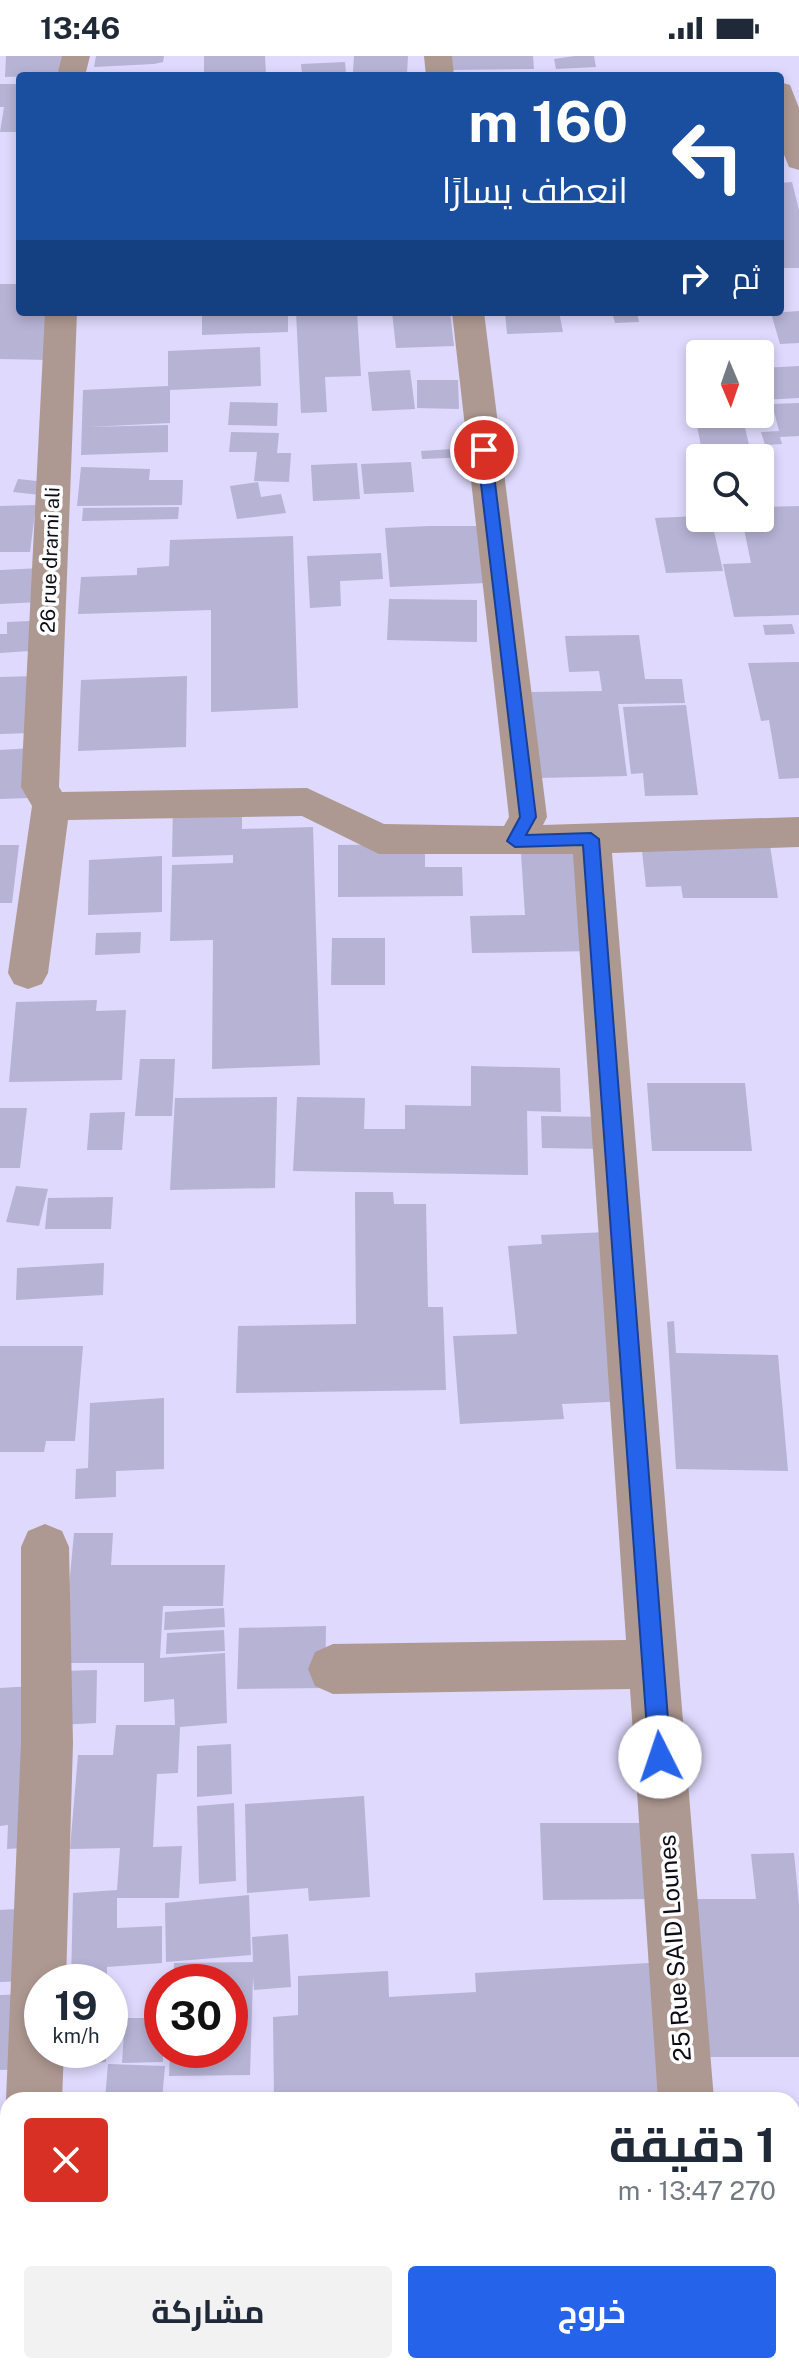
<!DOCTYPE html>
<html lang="ar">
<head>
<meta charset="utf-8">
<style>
	:root { --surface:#fff; --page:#f2f2f3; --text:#1f2937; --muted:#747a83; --accent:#2563eb }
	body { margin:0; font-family:"Public Sans",Cairo,sans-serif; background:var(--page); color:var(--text); direction:rtl; height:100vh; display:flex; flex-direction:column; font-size:30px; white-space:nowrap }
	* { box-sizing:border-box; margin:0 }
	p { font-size:26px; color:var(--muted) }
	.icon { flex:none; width:44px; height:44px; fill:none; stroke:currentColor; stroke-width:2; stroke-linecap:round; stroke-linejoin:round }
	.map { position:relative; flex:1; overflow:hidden; direction:ltr }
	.sheet { position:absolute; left:0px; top:2036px; width:800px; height:282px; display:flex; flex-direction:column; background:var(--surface); border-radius:24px 24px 0 0; box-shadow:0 4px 12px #0003; direction:rtl }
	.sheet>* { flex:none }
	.top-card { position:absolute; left:16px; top:16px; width:768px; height:244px; border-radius:8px; box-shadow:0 4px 12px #0003; direction:rtl; background:#1a4fa0; color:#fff; overflow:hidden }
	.needle { width:52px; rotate:178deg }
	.tools { position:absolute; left:686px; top:284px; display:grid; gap:16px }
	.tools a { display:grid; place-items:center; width:88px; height:88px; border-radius:8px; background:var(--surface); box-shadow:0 4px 12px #0003; font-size:40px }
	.speed { position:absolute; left:24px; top:1908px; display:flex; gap:16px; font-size:40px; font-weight:700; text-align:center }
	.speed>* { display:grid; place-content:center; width:104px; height:104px; border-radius:50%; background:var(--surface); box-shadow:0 4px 12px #0003; line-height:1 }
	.speed small { font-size:20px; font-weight:400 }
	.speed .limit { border:12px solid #d22; background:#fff; color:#111 }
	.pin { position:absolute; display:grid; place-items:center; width:68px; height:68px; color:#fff; margin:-34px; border:4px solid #fff; border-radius:50%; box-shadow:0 2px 8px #0007 }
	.me { position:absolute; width:88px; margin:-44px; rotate:356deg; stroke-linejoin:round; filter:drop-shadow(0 0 6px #0008) }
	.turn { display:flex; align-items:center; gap:28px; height:168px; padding:0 24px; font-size:36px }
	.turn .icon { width:104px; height:104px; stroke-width:2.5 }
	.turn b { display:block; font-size:56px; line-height:68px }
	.then { display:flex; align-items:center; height:76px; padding:0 24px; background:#0003; gap:16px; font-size:30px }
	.round { display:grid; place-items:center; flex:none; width:84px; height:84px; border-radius:8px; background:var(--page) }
	.summary { display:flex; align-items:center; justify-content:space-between; height:136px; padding:0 24px }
	h1 { font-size:48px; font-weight:700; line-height:60px }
	.button { display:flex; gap:16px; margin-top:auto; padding:16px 24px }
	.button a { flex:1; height:92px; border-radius:8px; background:var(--accent); color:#fff; font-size:32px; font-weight:700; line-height:92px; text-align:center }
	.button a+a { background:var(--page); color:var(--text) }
	.status { display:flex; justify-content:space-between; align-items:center; height:56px; padding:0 40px; background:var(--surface); direction:ltr }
	.status svg { height:22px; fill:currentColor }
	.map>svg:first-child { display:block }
</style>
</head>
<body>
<div class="status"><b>13:46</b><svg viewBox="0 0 49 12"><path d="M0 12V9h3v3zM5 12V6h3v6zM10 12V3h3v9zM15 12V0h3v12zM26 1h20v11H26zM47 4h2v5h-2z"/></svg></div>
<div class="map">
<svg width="799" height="2317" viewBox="0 0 799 2317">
	<rect width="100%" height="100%" fill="#ded9fd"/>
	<!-- building -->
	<g fill="#b7b3d5">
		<path d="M6,0H63L62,19L5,21Z"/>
		<path d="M96,0H164L163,6L154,8L94,11Z"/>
		<path d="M204,0H265L266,18L204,20Z"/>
		<path d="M354,0H408L407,17L353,16Z"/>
		<path d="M449,0H533L534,13L450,14Z"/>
		<path d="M575,0H594L596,11L556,13L554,3Z"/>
		<path d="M345,6L346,18L302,19L301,8Z"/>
		<path d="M0,28H20V76H0L4,51H0Z"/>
		<path d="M792,126L799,154V212H780V127Z"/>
		<path d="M0,228H20V256H53L49,304L0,303Z"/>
		<path d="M799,255V287L780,288L771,257Z"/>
		<path d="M202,256H288V276L202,279Z"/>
		<path d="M296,256H357L361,320L325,321L327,356L301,357Z"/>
		<path d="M392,256H450L454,290L396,292Z"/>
		<path d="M505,256H559L563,276L507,278Z"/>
		<path d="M612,256H637L639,266L615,267Z"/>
		<path d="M260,291L261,330L170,334V367L88,371L168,369V396L81,399L83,334L168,330V295Z"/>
		<path d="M700,305V347L696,348L686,306Z"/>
		<path d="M799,310V342L760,344V312Z"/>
		<path d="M410,314L415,353L372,355L368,316Z"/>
		<path d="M417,324H458L459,353L417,352Z"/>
		<path d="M230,346L278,347L277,370L228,369Z"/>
		<path d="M799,347V380L780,381L782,388L765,389L761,376L779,375L772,348Z"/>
		<path d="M693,350H700V358H742L749,389L701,390Z"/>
		<path d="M760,351H771L773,367H752L751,358H760Z"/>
		<path d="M231,376L279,377L277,397H291L289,426L254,425L257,396H229Z"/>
		<path d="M468,392L470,401L422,403L421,395Z"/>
		<path d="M411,406L414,436L364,438L361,408Z"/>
		<path d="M357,407L360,443L313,445L311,409Z"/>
		<path d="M81,411L150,413L149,424H183L182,449L77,450Z"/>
		<path d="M18,423L46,426L41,439L13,436Z"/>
		<path d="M258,426L261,441L281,438L286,457L237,463L230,430Z"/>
		<path d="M36,449L30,496H0V450Z"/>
		<path d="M799,450V559L734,561L723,508L751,507L744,473H760V451Z"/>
		<path d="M179,451L178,463L82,465L83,452Z"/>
		<path d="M700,460L711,462L723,515L666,517L655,462Z"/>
		<path d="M429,470H480L487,527L390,531L385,472Z"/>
		<path d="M293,480L298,652L211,656V554L78,558L81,521L137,519V512L169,510L170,484Z"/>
		<path d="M381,497L383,523L340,525L341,550L310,552L307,500Z"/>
		<path d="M41,512L39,546L0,548V514Z"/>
		<path d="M389,543L477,544V586L387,584Z"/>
		<path d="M31,565L29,595L0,597V578H7V566Z"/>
		<path d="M792,568L795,578L765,579L763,569Z"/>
		<path d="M639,579L645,623H682L685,647L618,648L627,720L538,722L531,636L602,635L599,615L569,616L565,580Z"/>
		<path d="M799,606V722L779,723L769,664L761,665L748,607Z"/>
		<path d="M36,620L31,677L0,678V621Z"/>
		<path d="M187,620L186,691L78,695L81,624Z"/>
		<path d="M686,649L698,739L645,740L643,717L631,718L623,651Z"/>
		<path d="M32,692L29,742L0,743V694Z"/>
		<path d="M242,746V773L313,771L320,1009L212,1013L213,884L170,885L172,809L233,807V799L172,801L173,749Z"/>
		<path d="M768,776L778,842H683L681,830L646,831L640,777Z"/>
		<path d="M425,788V811H462L463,840L338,841V789Z"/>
		<path d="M0,789H19L12,847H0Z"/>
		<path d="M587,796L596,895L472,897L470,860L525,859L521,798Z"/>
		<path d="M162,800V856L88,859L89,804Z"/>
		<path d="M141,876L140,897L95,899L96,877Z"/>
		<path d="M332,882H385V929H331Z"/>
		<path d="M97,944L96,955L126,954L122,1024L9,1026L16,946Z"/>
		<path d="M140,1003H175L172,1060H135Z"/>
		<path d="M471,1010L560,1012L561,1056L527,1055L528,1119L293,1115L297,1041L365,1042L364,1073H405V1049L471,1050Z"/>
		<path d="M647,1027H745L752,1095H652Z"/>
		<path d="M277,1041L275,1132L170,1134L175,1042Z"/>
		<path d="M0,1052H27L20,1112H0Z"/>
		<path d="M125,1056L122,1094H87L90,1057Z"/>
		<path d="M541,1060L606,1061L608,1093L542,1092Z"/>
		<path d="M16,1130L48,1133L39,1170L6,1166Z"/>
		<path d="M355,1136H393L394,1148H426L428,1251H443L446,1334L236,1337L238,1270L356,1268Z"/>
		<path d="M113,1141L111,1173H45L48,1142Z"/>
		<path d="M607,1176L629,1345L562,1348L564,1363L460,1368L453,1280L517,1278L508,1190L542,1188L541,1179Z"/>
		<path d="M104,1207L103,1239L16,1244L17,1212Z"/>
		<path d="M674,1265L676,1297L778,1299L788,1415L676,1413L667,1266Z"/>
		<path d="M0,1290H83L75,1385H46L44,1396H0Z"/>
		<path d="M164,1342V1413L116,1415V1441L75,1443L76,1413L88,1412L90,1347Z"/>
		<path d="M74,1477H113L111,1509H225L223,1550H163L160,1602L225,1597L227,1667L180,1671L178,1717L157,1718L153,1791L182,1790L179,1842H117V1872L162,1870V1907L107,1911V1926H71L73,1837L117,1834L120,1792L70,1793L78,1699H113L116,1669H175L174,1643L144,1646V1607H62Z"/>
		<path d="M224,1552L225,1571L164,1574L165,1556Z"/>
		<path d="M326,1570L325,1632L237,1633L239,1572Z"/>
		<path d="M224,1574L225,1595L166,1598L167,1577Z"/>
		<path d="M97,1614L96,1667L59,1669L61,1615Z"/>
		<path d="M34,1630L37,1791L7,1793L8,1769L0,1770V1632Z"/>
		<path d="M231,1688L232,1738L197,1741V1690Z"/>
		<path d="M364,1740L370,1841L309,1845L308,1832L247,1837L245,1748Z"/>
		<path d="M234,1747L236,1825L199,1828L197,1750Z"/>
		<path d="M540,1767H647L652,1843L543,1844Z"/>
		<path d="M794,1797L799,1848V2001H700L687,1843H756L751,1798Z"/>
		<path d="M249,1839L251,1899L166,1906L165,1847Z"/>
		<path d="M33,1852L30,1925L0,1926V1854Z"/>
		<path d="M288,1878L291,1931L254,1934L253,1921L250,2019L169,2020L170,1994H230V1926H173L174,1907L253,1906L252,1881Z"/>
		<path d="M649,1907L664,2044H274L273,1961L298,1959V1920L388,1915L389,1941L476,1936L475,1917Z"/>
		<path d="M35,1938L29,2013L0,2014V1939Z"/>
		<path d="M125,1962H162L163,2006L122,2007Z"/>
		<path d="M70,1994H106V2006L70,2009Z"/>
		<path d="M108,2008L165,2010L162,2044H105Z"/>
		<path d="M8,2141V2310H17V2315L0,2316V2142Z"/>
	</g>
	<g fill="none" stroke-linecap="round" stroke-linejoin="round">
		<!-- minor -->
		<g fill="#ae9992" fill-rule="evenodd">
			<path d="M62,0H90L85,20H57Z"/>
			<path d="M424,0H452L454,20H426Z"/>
			<path d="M780,26L790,29L799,52V114L789,111L780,89Z"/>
			<path d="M45,256H77L59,731L62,736L307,732L384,768L504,770L509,761L452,256H484L547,761L543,769L799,761V791L612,797L714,2044H658L630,1633L333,1638L315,1630L308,1613L315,1596L333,1588L626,1584L573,798H379L302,760L68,764L48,917L42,928L28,933L14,928L8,917L32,750L21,731Z"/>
			<path d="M45,1468L62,1475L69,1491L73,1687L66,1926H42V1994H64L62,2044H8V2049L6,2044L21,1687V1491L28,1475Z"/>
			<path d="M799,2074V2132L792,2134V2076Z"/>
			<rect x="24" y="2310" width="60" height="7"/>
			<path d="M273,2310H347L344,2317H270Z"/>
		</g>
		<!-- highway -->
		<g fill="#734b3d" fill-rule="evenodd">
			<path d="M799,2142V2201L792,2204V2145Z"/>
			<path d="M799,2261V2317H721L724,2310H792V2264Z"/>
			<path d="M494,2310H565L562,2317H491Z"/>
		</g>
	</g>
	<!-- route -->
	<path fill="#2563eb" stroke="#184099" stroke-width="2" d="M484,389L491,394L536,761L526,779L591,777L599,783L671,1701L668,1709L660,1712L652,1709L649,1701L583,789L515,791L507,785L520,761L477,394Z"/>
	<g text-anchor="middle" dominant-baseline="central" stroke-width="7" stroke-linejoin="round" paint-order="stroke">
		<!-- far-street labels -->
		<g font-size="20" fill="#0e0c17" stroke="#fff">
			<text transform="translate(50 504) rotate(-88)">26 rue drarni ali</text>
		</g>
		<!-- street labels -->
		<g font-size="24" fill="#0e0c17" stroke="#fff">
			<text transform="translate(674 1892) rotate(-94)">25 Rue SAID Lounes</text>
		</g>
	</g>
</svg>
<div class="tools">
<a><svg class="needle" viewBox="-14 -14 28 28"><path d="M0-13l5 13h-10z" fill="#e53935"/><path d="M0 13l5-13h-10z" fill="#747a83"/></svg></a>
<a><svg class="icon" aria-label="search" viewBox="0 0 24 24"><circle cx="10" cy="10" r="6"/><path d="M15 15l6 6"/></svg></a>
</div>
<div class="speed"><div>19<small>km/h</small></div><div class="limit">30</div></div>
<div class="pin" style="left:484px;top:394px;background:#d93025"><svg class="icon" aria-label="arrive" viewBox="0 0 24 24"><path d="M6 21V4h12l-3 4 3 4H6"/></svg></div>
<svg class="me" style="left:660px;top:1701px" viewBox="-20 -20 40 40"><circle r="19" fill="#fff"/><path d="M0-13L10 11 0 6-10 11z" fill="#2563eb"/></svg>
<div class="top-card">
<div class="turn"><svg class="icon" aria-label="left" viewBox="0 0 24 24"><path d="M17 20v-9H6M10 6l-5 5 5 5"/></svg><div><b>160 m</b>انعطف يسارًا</div></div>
<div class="then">ثم<svg class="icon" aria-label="right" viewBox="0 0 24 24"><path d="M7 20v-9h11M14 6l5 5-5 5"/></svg></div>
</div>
<section class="sheet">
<div class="summary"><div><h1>1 دقيقة</h1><p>270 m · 13:47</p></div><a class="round" style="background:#d93025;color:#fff"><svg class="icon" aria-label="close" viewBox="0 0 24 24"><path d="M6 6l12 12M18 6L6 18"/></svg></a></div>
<div class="button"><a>خروج</a><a>مشاركة</a></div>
</section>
</div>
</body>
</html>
